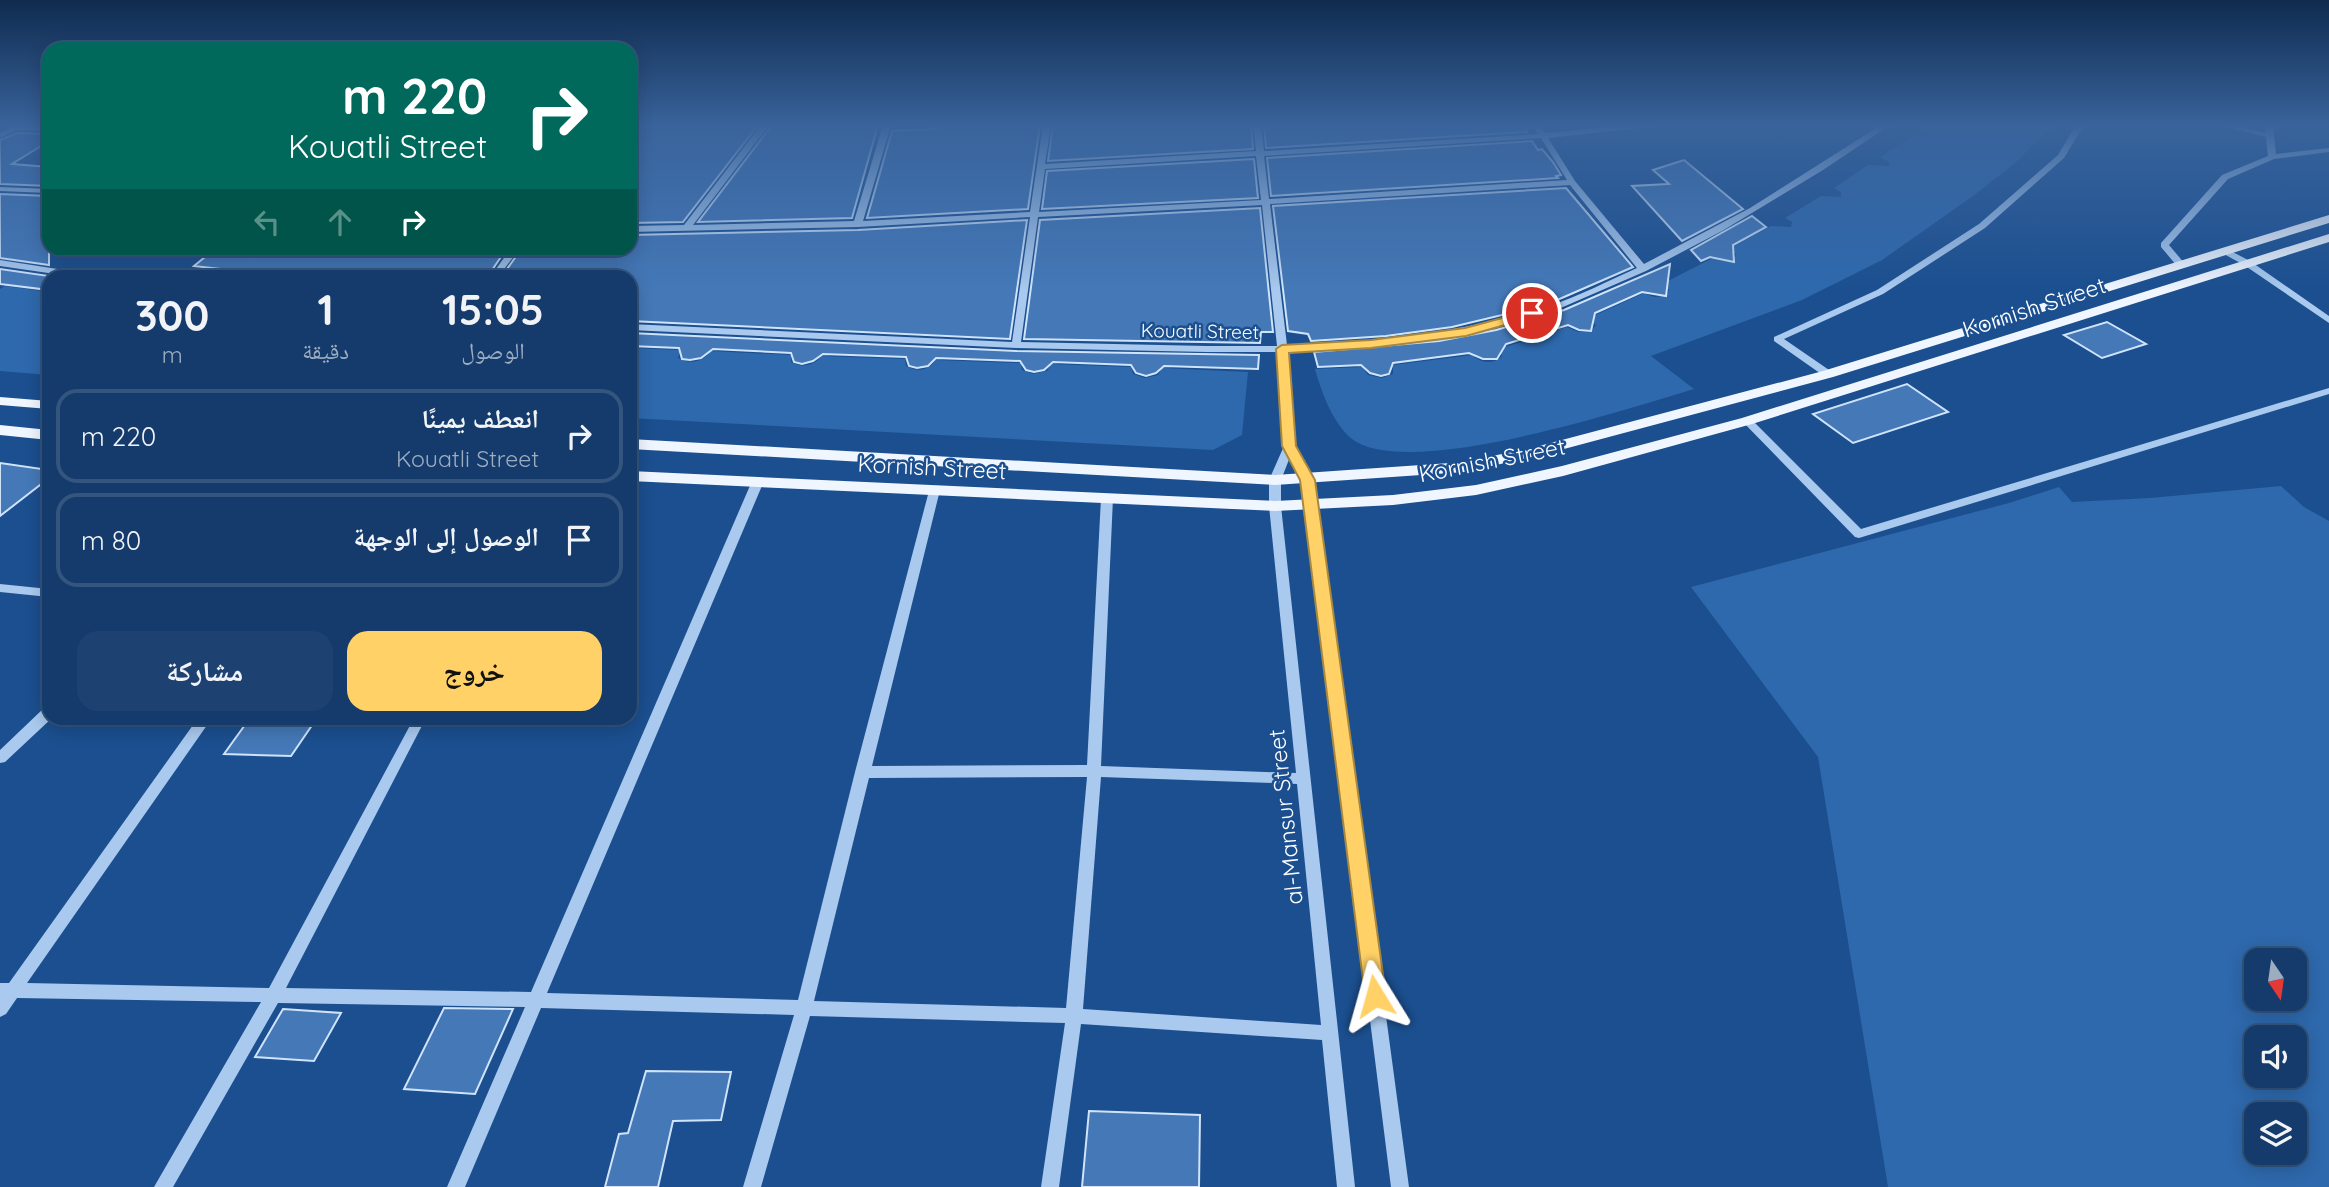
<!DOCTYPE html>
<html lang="ar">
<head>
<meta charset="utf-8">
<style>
	:root { --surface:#143b6b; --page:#1d4271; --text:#f1f3f6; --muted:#9dadc1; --line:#33557e; --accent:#ffd166 }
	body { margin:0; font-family:Quicksand,"Noto Naskh Arabic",sans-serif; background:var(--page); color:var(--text); direction:rtl; height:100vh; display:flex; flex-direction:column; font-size:26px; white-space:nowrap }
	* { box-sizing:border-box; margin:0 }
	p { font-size:23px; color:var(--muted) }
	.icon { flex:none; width:38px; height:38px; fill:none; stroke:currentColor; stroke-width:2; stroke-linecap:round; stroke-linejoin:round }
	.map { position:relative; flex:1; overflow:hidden; direction:ltr }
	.drawer { position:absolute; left:42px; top:270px; width:595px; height:455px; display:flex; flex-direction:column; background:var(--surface); border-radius:21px; box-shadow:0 4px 18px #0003,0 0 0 2px var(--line); direction:rtl }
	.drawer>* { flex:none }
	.banner { position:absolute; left:42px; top:42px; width:595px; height:214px; border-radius:21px; box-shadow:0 4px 18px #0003,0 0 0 2px var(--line); direction:rtl; background:#00695c; color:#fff; overflow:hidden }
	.needle { width:46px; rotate:167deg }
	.fabs { position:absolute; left:2244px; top:948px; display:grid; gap:14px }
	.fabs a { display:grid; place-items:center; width:63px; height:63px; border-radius:14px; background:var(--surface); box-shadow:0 4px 18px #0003,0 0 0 2px var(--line); font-size:35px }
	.pin { position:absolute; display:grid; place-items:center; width:60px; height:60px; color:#fff; margin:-30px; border:4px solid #fff; border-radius:50%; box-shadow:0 2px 7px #0007 }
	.me { position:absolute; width:77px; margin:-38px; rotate:352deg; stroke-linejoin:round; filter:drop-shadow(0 0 5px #0008) }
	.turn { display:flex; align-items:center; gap:24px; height:147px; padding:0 35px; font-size:32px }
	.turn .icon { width:91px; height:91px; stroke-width:2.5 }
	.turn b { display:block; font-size:49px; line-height:60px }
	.lanes { display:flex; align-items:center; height:66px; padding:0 35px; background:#0003; justify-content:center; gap:35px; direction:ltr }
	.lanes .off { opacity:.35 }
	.eta { display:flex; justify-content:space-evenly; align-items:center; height:119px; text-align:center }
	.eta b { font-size:42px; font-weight:700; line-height:49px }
	.button { display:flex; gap:14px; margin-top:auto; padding:14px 35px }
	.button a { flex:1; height:80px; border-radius:21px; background:var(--accent); color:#111; font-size:28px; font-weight:700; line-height:80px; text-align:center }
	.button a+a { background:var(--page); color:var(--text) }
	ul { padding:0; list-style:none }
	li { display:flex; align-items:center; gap:21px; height:94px; margin:0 14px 10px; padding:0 21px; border:4px solid var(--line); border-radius:21px }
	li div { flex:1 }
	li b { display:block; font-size:26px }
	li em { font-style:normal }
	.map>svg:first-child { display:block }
</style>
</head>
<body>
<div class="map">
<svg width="2329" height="1187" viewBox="0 0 2329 1187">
	<rect width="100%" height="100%" fill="#1b4f8f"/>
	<!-- green -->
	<g fill="#2e69ad" fill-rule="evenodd">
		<path d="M1927,125H2054L2015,163L1973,196L1882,260L1802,300L1651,356L1694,389C1627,409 1408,481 1352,439C1333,424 1321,391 1315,369L1362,367L1368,375L1382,378L1393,374V365L1472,355C1480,363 1494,365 1502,356L1499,349L1567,327L1578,332L1591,331L1596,325L1589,318L1644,293L1654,297L1666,296L1669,290L1662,284L1713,258L1723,261L1734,260L1736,254L1729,249L1771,226L1791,227L1792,222L1785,218L1821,196L1841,197V192L1834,188L1868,165L1889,166V162L1880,157L1911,137H1929L1928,133L1921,129Z"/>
		<path d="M5,286L49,292V375L0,371V289Z"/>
		<path d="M630,348L680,350L678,358C689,365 704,362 710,351L791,355V362C801,368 815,366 821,356L905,359L906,366C916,372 930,371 935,360L1021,363L1022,370L1033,374L1047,371L1051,364L1131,367L1133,374L1145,378L1158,375L1162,368L1248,372L1242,435L1213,450L630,418Z"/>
		<path d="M2281,486L2304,507L2329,521V1187H1888L1818,757L1691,587L2009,503L2059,487L2072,502L2150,498ZM2256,961H2294V999H2256ZM2256,1038H2294V1076H2256ZM2256,1115H2294V1153H2256Z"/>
	</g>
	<!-- building -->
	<g fill="#4478b7" stroke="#cfe3fa" stroke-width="2">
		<path d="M630,125H758L683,222L630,223Z"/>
		<path d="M772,125H878L852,218L698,222Z"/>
		<path d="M941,125H1040L1028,209L867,218L892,131L935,129Z"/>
		<path d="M1053,125H1251L1253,149L1048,161Z"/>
		<path d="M1264,125H1523L1527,132L1266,148Z"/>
		<path d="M17,133L49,134V141L12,164L49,167V186L0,184V140Z"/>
		<path d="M1532,141L1538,150L1542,149L1553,162L1561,175L1556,176L1558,178L1271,196L1267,158Z"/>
		<path d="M1254,159L1258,198L1042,209L1047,171Z"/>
		<path d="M1684,160L1743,209L1682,241L1632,186L1669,184L1653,170Z"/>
		<path d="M1566,188L1633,267L1548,304L1452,327L1386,336L1311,341L1308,334L1288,331L1273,206Z"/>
		<path d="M0,194L49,196V265L0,258Z"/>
		<path d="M1260,208L1273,332H1261L1260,343L1024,339L1040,220Z"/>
		<path d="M1752,216L1766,227L1733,245L1734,262L1710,257L1701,261L1691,250Z"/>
		<path d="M1027,220L1010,339L630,321V276H502L522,248H630V235L858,230Z"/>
		<path d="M216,248H507L488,276H284L194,266Z"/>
		<path d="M1670,264L1666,296L1642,292L1595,313L1591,331L1579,330L1568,325L1506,344L1497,359H1483L1469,353L1393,363L1389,374L1381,376L1370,373L1361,365L1318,367L1314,352L1439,341L1496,330L1564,310Z"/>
		<path d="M0,269L49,276V290L0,284Z"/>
		<path d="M2107,322L2146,344L2102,358L2064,335Z"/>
		<path d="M630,333L1016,351L1259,355L1258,369L1164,366L1156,373L1146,376L1136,373L1131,365L1053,362L1044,370L1034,372L1026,370L1020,361L936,358L928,366L917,368L909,366L906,357L823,354L813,361L802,364L794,362L791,353L713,349L701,358L690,360L682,359L679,348L630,346Z"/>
		<path d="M1907,384L1948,412L1853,443L1813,414Z"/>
		<path d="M0,463L49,470V478L0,516Z"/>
		<path d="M250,718H317L291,756L224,754Z"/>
		<path d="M444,1008L513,1009L475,1094L404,1089Z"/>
		<path d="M283,1009L341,1013L314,1061L255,1057Z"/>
		<path d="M646,1071L731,1072L721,1120L673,1121L658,1187H605L619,1134L628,1133Z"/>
		<path d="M1089,1111L1200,1115L1199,1187H1082Z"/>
	</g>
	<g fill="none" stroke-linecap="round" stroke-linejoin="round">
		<!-- minor -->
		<g fill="#a9c9ee" fill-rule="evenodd">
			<path d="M15,125L49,127V131L16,130L0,138V133Z"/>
			<path d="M761,125H769L693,225L854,221L883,125H891L863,221L1030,212L1043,125H1051L1045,164L1256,151L1253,125H1261L1264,151L1538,134L1532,125H1540L1545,133L1630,125H1653L1649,127L1548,138L1575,181L1644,264L1750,208L1881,125H1890L1823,170L1722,231L1646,271L1563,307L1496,327L1439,338L1381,345L1287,351L1294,446L1314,480L1409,1187H1391L1302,480L1290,457L1281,480V506L1355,1187H1337L1322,1040L1081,1024L1059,1187H1041L1065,1023L810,1016L761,1187H743L794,1015L541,1008L465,1187H447L525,1007L278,1003L173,1187H154L261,1002L17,998L6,1014L0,1017V983H9L198,718H212L27,983L269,988L414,718H426L286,988L531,992L752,481L758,477L764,481L547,993L798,1000L855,772L930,487H938L940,490L872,766L1087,765L1101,498L1107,494L1113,498L1101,766L1296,773L1269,506V480L1284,446L1277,352H1207L1016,348L630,330V324L1012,342L1030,217L858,227L630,232V226L684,225ZM1541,138L1567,180L1269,199L1264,156ZM1256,156L1261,200L1039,212L1045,169ZM1570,185L1637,268C1608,281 1579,296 1549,306C1464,333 1375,342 1287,345L1270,204ZM1262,205L1277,346H1207L1021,342L1038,217ZM1087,777L1066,1008L814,1001L869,778ZM1101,777L1297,784L1321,1025L1083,1009Z"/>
			<path d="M2076,125H2084L2064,158L1985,228L1883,294L1784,339L1832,372V376H1824L1774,341V337L1877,290L1979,224L2058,155Z"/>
			<path d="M2220,125H2232L2266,133L2265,125H2273L2276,154L2329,148V152L2274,159L2228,179L2169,245L2185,264L2183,266H2177L2161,247V243L2222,175L2268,156L2266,137Z"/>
			<path d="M0,187L49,189V193L0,191Z"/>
			<path d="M511,248H520L499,276H491Z"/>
			<path d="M2225,248L2250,261L2329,316V323L2244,265L2222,253V249Z"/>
			<path d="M0,260L83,273L88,276H69L0,266Z"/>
			<path d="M2329,388V394L1859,538L1855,537L1742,421L1743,419H1751L1861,529Z"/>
			<path d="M0,584L49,589V597L0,592Z"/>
			<path d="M49,707V718H52L5,762L0,763V750L44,708Z"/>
		</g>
		<!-- major -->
		<g fill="#f0f6ff" fill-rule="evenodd">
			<path d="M2329,215V223L1833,377L1549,453L1465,472L1275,485L630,449V439L1275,475L1465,462L1543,445L1823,371Z"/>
			<path d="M2329,234V242L1752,424L1563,476L1476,495L1393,505L1275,511L630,481V471L1275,501L1393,495L1476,485L1562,466L1742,418Z"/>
			<path d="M0,397L49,401V409L0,405Z"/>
			<path d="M0,425L49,430V440L0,435Z"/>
		</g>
	</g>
	<!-- sky -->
	<linearGradient id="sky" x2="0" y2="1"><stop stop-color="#0f2b4f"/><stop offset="0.43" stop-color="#39639b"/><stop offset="1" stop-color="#39639b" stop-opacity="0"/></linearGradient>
	<rect width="2329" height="291" fill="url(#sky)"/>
	<!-- route -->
	<path fill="#ffd166" stroke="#a68842" stroke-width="2" d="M1532,310L1539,313L1537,316L1466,336L1371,348L1289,353L1296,446L1315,480L1386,996L1383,1003L1375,1006L1368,1003L1365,996L1300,480L1282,446L1276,349L1282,345L1371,340L1465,328Z"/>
	<g text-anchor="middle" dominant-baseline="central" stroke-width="5" stroke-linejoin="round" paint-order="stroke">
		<!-- far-street labels -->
		<g font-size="19" fill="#fff" stroke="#1b4f8f">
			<text transform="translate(1200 331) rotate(1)">Kouatli Street</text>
		</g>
		<!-- street labels -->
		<g font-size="23" fill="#fff" stroke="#1b4f8f">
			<text transform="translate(2034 307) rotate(-18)">Kornish Street</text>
			<text transform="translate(1492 460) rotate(-11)">Kornish Street</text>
			<text transform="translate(932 467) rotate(3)">Kornish Street</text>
			<text transform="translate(1285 817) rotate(-96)">al-Mansur Street</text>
		</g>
	</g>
</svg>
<div class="fabs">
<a><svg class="needle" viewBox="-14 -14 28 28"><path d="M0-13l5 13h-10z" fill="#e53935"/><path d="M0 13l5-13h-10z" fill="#9dadc1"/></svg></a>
<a><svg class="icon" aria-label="sound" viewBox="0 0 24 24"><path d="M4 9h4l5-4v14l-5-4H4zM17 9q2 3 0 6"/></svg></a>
<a><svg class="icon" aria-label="layers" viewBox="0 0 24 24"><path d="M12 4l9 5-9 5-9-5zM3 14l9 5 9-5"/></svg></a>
</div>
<div class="pin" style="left:1532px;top:313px;background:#d93025"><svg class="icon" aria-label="arrive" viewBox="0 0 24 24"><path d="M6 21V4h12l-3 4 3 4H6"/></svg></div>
<svg class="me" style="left:1375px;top:996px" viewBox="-20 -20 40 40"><path d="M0-17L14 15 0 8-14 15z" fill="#ffd166" stroke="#fff" stroke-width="4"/></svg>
<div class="banner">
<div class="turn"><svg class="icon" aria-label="right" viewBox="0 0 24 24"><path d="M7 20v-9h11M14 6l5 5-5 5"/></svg><div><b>220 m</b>Kouatli Street</div></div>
<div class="lanes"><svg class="icon off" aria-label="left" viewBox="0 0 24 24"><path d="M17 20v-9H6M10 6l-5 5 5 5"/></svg><svg class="icon off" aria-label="ahead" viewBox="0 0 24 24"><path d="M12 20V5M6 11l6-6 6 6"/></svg><svg class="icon" aria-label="right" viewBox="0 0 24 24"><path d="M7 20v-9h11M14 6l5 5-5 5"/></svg></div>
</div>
<section class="drawer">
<div class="eta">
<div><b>15:05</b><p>الوصول</p></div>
<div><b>1</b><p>دقيقة</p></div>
<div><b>300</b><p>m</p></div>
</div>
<ul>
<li><svg class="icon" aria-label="right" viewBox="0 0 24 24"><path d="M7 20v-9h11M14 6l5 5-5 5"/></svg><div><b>انعطف يمينًا</b><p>Kouatli Street</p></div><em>220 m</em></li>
<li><svg class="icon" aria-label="arrive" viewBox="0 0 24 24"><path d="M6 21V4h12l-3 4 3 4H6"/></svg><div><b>الوصول إلى الوجهة</b></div><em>80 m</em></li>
</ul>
<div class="button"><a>خروج</a><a>مشاركة</a></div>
</section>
</div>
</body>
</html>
